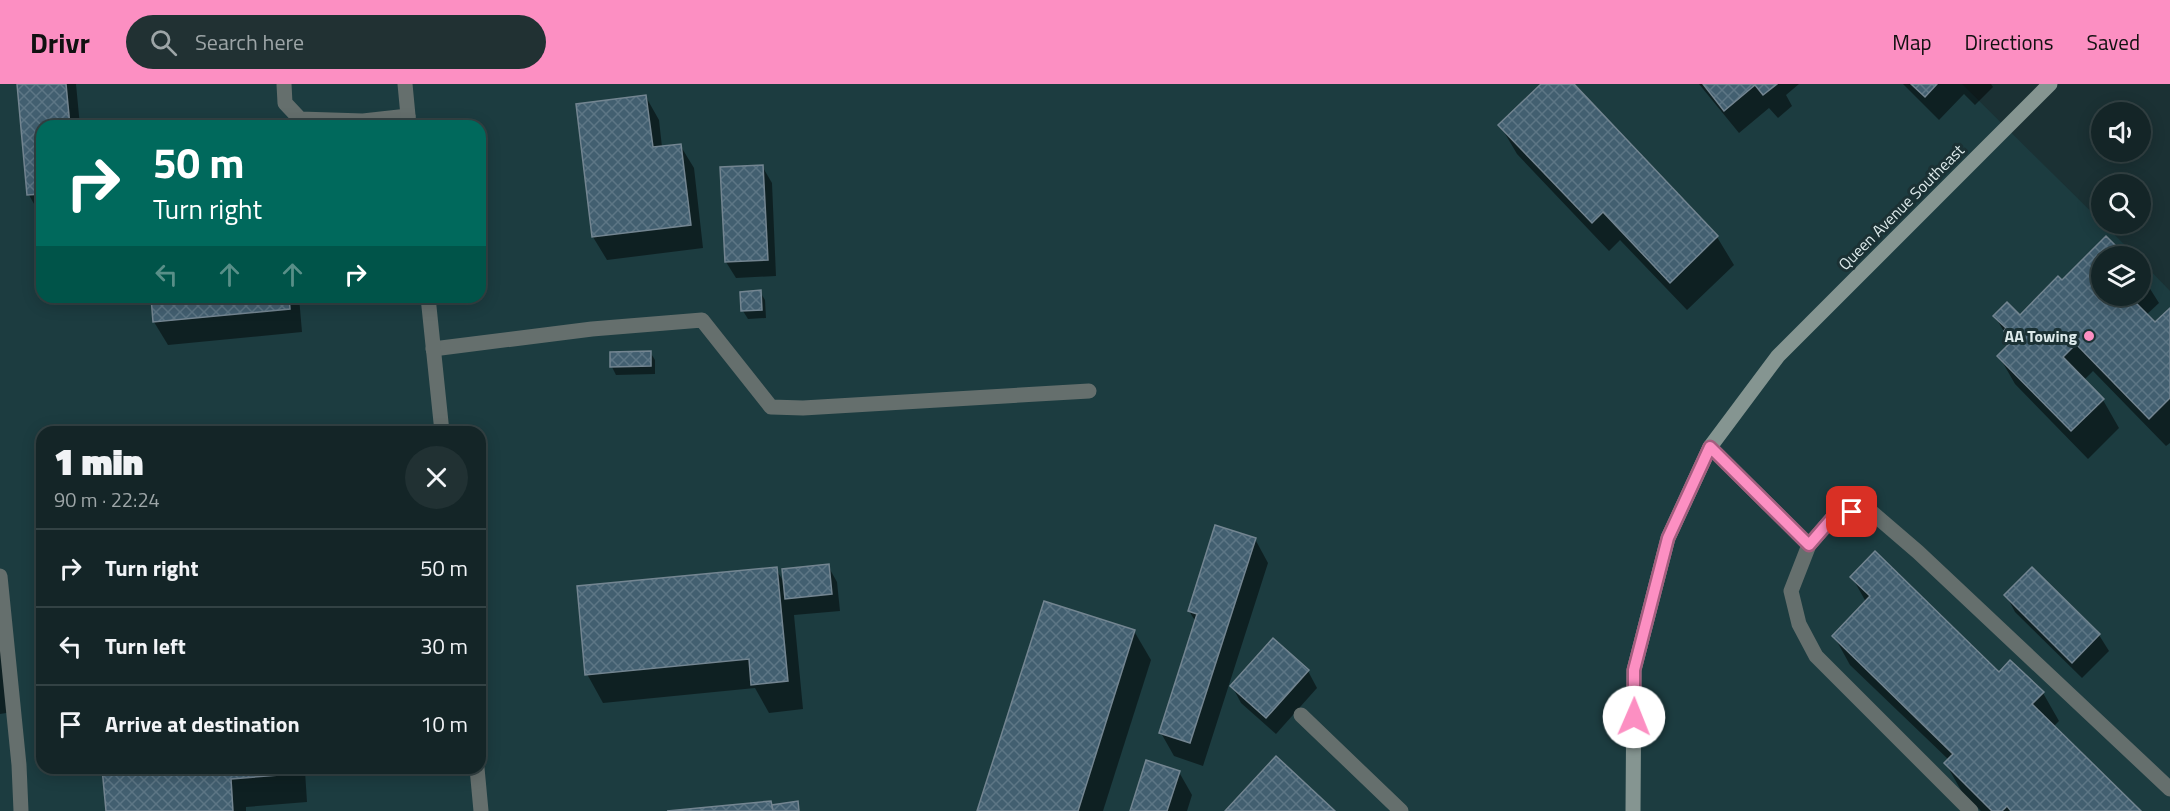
<!DOCTYPE html>
<html lang="en">
<head>
<meta charset="utf-8">
<style>
	:root { --surface:#142527; --page:#213133; --text:#f1f3f6; --muted:#9da5a7; --line:#334244; --accent:#fc8fc2 }
	body { margin:0; font-family:"Titillium Web",sans-serif; background:var(--page); color:var(--text); height:100vh; display:flex; flex-direction:column; font-size:22px; white-space:nowrap }
	* { box-sizing:border-box; margin:0 }
	p { font-size:20px; color:var(--muted) }
	.icon { flex:none; width:33px; height:33px; fill:none; stroke:currentColor; stroke-width:2; stroke-linecap:round; stroke-linejoin:round }
	.map { position:relative; flex:1; overflow:hidden }
	.side { position:absolute; left:36px; top:342px; width:450px; height:348px; display:flex; flex-direction:column; background:var(--surface); border-radius:18px; box-shadow:0 3px 15px #0003,0 0 0 2px var(--line) }
	.side>* { flex:none }
	.top-card { position:absolute; left:36px; top:36px; width:450px; height:183px; border-radius:18px; box-shadow:0 3px 15px #0003,0 0 0 2px var(--line); background:#00695c; color:#fff; overflow:hidden }
	.buttons { position:absolute; left:2091px; top:18px; display:grid; gap:12px }
	.buttons a { display:grid; place-items:center; width:60px; height:60px; border-radius:50%; background:var(--surface); box-shadow:0 3px 15px #0003,0 0 0 2px var(--line); font-size:30px }
	.pin { position:absolute; display:grid; place-items:center; width:51px; height:51px; color:#fff; margin:-26px; border-radius:12px; box-shadow:0 3px 9px #0006 }
	.me { position:absolute; width:66px; margin:-33px; rotate:1deg; stroke-linejoin:round; filter:drop-shadow(0 0 4px #0008) }
	.turn { display:flex; align-items:center; gap:21px; height:126px; padding:0 18px; font-size:27px }
	.turn .icon { width:78px; height:78px; stroke-width:2.5 }
	.turn b { display:block; font-size:42px; line-height:51px }
	.lanes { display:flex; align-items:center; height:57px; padding:0 18px; background:#0003; justify-content:center; gap:30px; direction:ltr }
	.lanes .off { opacity:.35 }
	.round { display:grid; place-items:center; flex:none; width:63px; height:63px; border-radius:32px; background:var(--page) }
	.overview { display:flex; align-items:center; justify-content:space-between; height:102px; padding:0 18px }
	h1 { font-size:36px; font-weight:800; line-height:45px }
	ul { padding:0; list-style:none }
	li { display:flex; align-items:center; gap:18px; height:78px; padding:0 18px; border-top:2px solid var(--line) }
	li div { flex:1 }
	li b { display:block; font-size:22px }
	li em { font-style:normal }
	header { display:flex; align-items:center; gap:36px; box-sizing:border-box; height:84px; padding:0 30px; background:var(--accent); color:#111 }
	header strong { font-size:28px }
	nav { display:flex; gap:33px; margin-inline-start:auto; font-size:21px }
	.search { width:420px; height:54px; background:var(--page); display:flex; align-items:center; gap:15px; box-sizing:border-box; padding:0 21px; border-radius:33px; color:var(--muted); font-size:22px }
	.map>svg:first-child { display:block }
</style>
</head>
<body>
<header>
<strong>Drivr</strong>
<div class="search"><svg class="icon" aria-label="search" viewBox="0 0 24 24"><circle cx="10" cy="10" r="6"/><path d="M15 15l6 6"/></svg>Search here</div>
<nav><a>Map</a><a>Directions</a><a>Saved</a></nav>
</header>
<div class="map">
<svg width="2170" height="727" viewBox="0 0 2170 727">
	<defs>
		<pattern id="building-cross-hatch" width="8" height="8" patternUnits="userSpaceOnUse" patternTransform="scale(1.5)"><rect width="8" height="8" fill="#425f70"/><path d="M0 0l8 8M0 8l8-8" fill="none" stroke="#5d7685"/></pattern>
	</defs>
	<rect width="100%" height="100%" fill="#1b3134"/>
	<!-- built -->
	<path fill="#1c3c40" fill-rule="evenodd" d="M0,0H1962L2136,172H2102V212H2140L2141,177L2170,207V727H0ZM42,42H480V213H42ZM42,348H480V684H42Z"/>
	<!-- shadow -->
	<g fill="#0007">
		<path d="M19,0H76L80,42H42V134L29,111Z"/>
		<path d="M1544,0H1572L1717,153L1734,181L1687,226L1620,156L1609,167L1517,70L1500,41Z"/>
		<path d="M1699,0H1799L1786,11L1792,22L1778,34L1769,24L1739,49Z"/>
		<path d="M1903,0H1991L1993,3L1975,21L1964,10L1939,36Z"/>
		<path d="M646,13L659,36L662,63L680,61L694,84L703,164L607,176L593,153Z"/>
		<path d="M762,82L772,99L776,192L736,194L726,178L721,85Z"/>
		<path d="M2106,154L2124,172H2102V212H2140V189L2159,219L2146,231L2155,240L2170,226V359L2166,362L2093,287L2084,296L2103,316L2119,344L2088,375L2015,300L1999,272L2011,260L1995,232L2020,233L2062,198Z"/>
		<path d="M760,208L765,216L766,234L748,235L743,227Z"/>
		<path d="M152,213H299L302,248L168,261L154,238Z"/>
		<path d="M650,268L655,276V290L616,291L612,283L611,269Z"/>
		<path d="M1255,455L1268,479L1203,682L1174,672L1161,649L1196,538L1189,527Z"/>
		<path d="M828,482L837,498L840,527L794,531L803,625L769,629L755,604L603,619L587,590L776,485L785,500Z"/>
		<path d="M1852,493L1999,590L2043,609L2059,637L2053,643L2139,727H1981L1962,708L1946,680L1949,676L1850,581L1834,552L1866,518Z"/>
		<path d="M2006,511L2099,551L2109,567L2082,594L2015,528Z"/>
		<path d="M0,532L19,627L0,630Z"/>
		<path d="M1134,547L1151,576L1103,727H978Z"/>
		<path d="M1308,587L1317,604L1276,650L1241,619L1232,602Z"/>
		<path d="M104,684H338L305,687L307,718L246,723V727H108Z"/>
		<path d="M1179,688L1192,711L1187,727H1132Z"/>
	</g>
	<!-- building -->
	<g fill="url(#building-cross-hatch)" stroke="#738591" stroke-width="1.5">
		<path d="M17,0H66L70,42H42V110L27,111Z"/>
		<path d="M1541,0H1574L1718,152L1670,199L1603,128L1592,139L1498,41Z"/>
		<path d="M1703,0H1777L1763,11L1755,1L1724,27Z"/>
		<path d="M1911,0H1937L1925,13Z"/>
		<path d="M646,11L653,63L681,60L691,141L592,153L576,20Z"/>
		<path d="M763,81L768,176L725,178L720,83Z"/>
		<path d="M2106,152L2126,172H2102V212H2129L2155,238L2170,224V314L2149,335L2076,260L2063,273L2104,315L2071,347L1997,272L2013,256L2004,247L2006,244L1993,232L2007,218L2020,231L2058,192L2062,196Z"/>
		<path d="M761,206L762,226L741,227L740,208Z"/>
		<path d="M151,213H289L290,225L153,238Z"/>
		<path d="M651,267V282L610,283V268Z"/>
		<path d="M1215,441L1256,454L1190,659L1159,649L1197,530L1188,527Z"/>
		<path d="M1875,467L1999,588L2010,576L2044,608L2032,620L2141,727H2011L2007,722L2002,727H1992L1944,679L1953,670L1832,552L1870,512L1850,493Z"/>
		<path d="M829,480L832,510L785,515L782,485Z"/>
		<path d="M777,483L788,597L751,601L749,575L585,591L577,502Z"/>
		<path d="M2032,483L2100,550L2072,579L2004,511Z"/>
		<path d="M1044,517L1135,546L1078,727H977Z"/>
		<path d="M1273,554L1309,586L1266,634L1230,602Z"/>
		<path d="M1276,672L1335,727H1225Z"/>
		<path d="M1146,676L1180,687L1167,727H1130Z"/>
		<path d="M102,684H291L292,690L231,695L233,727H106Z"/>
		<path d="M771,717L773,727H667Z"/>
		<path d="M798,717L799,727H773L772,721Z"/>
	</g>
	<g fill="none" stroke-linecap="round" stroke-linejoin="round">
		<!-- service -->
		<g stroke="#656f6d" stroke-width="15">
			<path d="M284,0L285,19L300,35L363,37L408,32"/>
			<path d="M433,265L592,245L702,236L771,323L803,324L1089,307"/>
			<path d="M1710,363L1809,461"/>
			<path d="M0,492L19,681L21,727"/>
			<path d="M1301,631L1401,727"/>
			<path d="M1971,727L1816,572L1799,540L1791,507L1809,461L1835,431L1868,425L1918,468L2170,705"/>
		</g>
		<!-- minor -->
		<g stroke="#656f6d" stroke-width="15">
			<path d="M405,0L409,42"/>
			<path d="M428,213L442,348"/>
			<path d="M477,684L481,727"/>
		</g>
		<!-- secondary -->
		<path stroke="#859591" stroke-width="15" d="M1633,727L1634,586L1668,454L1710,363L1778,272L2050,0"/>
	</g>
	<g fill="none" stroke-linecap="round" stroke-linejoin="round">
		<!-- route casing -->
		<g stroke="#a45d7e" stroke-width="15">
			<path id="route" d="M1634,633V586L1668,454L1710,363L1809,461L1835,431L1852,428"/>
		</g>
		<!-- route -->
		<use href="#route" stroke="#fc8fc2" stroke-width="10"/>
	</g>
	<!-- markers -->
	<circle fill="#fc8fc2" stroke="#1b3134" stroke-width="2" cx="2089" cy="252" r="6"/>
	<g text-anchor="middle" dominant-baseline="central" stroke-width="6" stroke-linejoin="round" paint-order="stroke">
		<!-- street labels -->
		<g font-size="16" fill="#ddeaeb" stroke="#1b3134">
			<text transform="translate(1901 123) rotate(-45)">Queen Avenue Southeast</text>
		</g>
		<!-- poi labels -->
		<g font-size="16" font-weight="bold" fill="#ddeaeb" stroke="#1b3134" text-anchor="end">
			<text x="2077" y="252">AA Towing</text>
		</g>
	</g>
</svg>
<div class="buttons">
<a><svg class="icon" aria-label="sound" viewBox="0 0 24 24"><path d="M4 9h4l5-4v14l-5-4H4zM17 9q2 3 0 6"/></svg></a>
<a><svg class="icon" aria-label="search" viewBox="0 0 24 24"><circle cx="10" cy="10" r="6"/><path d="M15 15l6 6"/></svg></a>
<a><svg class="icon" aria-label="layers" viewBox="0 0 24 24"><path d="M12 4l9 5-9 5-9-5zM3 14l9 5 9-5"/></svg></a>
</div>
<div class="pin" style="left:1852px;top:428px;background:#d93025"><svg class="icon" aria-label="arrive" viewBox="0 0 24 24"><path d="M6 21V4h12l-3 4 3 4H6"/></svg></div>
<svg class="me" style="left:1634px;top:633px" viewBox="-20 -20 40 40"><circle r="19" fill="#fff"/><path d="M0-13L10 11 0 6-10 11z" fill="#fc8fc2"/></svg>
<div class="top-card">
<div class="turn"><svg class="icon" aria-label="right" viewBox="0 0 24 24"><path d="M7 20v-9h11M14 6l5 5-5 5"/></svg><div><b>50 m</b>Turn right</div></div>
<div class="lanes"><svg class="icon off" aria-label="left" viewBox="0 0 24 24"><path d="M17 20v-9H6M10 6l-5 5 5 5"/></svg><svg class="icon off" aria-label="ahead" viewBox="0 0 24 24"><path d="M12 20V5M6 11l6-6 6 6"/></svg><svg class="icon off" aria-label="ahead" viewBox="0 0 24 24"><path d="M12 20V5M6 11l6-6 6 6"/></svg><svg class="icon" aria-label="right" viewBox="0 0 24 24"><path d="M7 20v-9h11M14 6l5 5-5 5"/></svg></div>
</div>
<section class="side">
<div class="overview"><div><h1>1 min</h1><p>90 m · 22:24</p></div><a class="round"><svg class="icon" aria-label="close" viewBox="0 0 24 24"><path d="M6 6l12 12M18 6L6 18"/></svg></a></div>
<ul>
<li><svg class="icon" aria-label="right" viewBox="0 0 24 24"><path d="M7 20v-9h11M14 6l5 5-5 5"/></svg><div><b>Turn right</b></div><em>50 m</em></li>
<li><svg class="icon" aria-label="left" viewBox="0 0 24 24"><path d="M17 20v-9H6M10 6l-5 5 5 5"/></svg><div><b>Turn left</b></div><em>30 m</em></li>
<li><svg class="icon" aria-label="arrive" viewBox="0 0 24 24"><path d="M6 21V4h12l-3 4 3 4H6"/></svg><div><b>Arrive at destination</b></div><em>10 m</em></li>
</ul>
</section>
</div>
</body>
</html>
